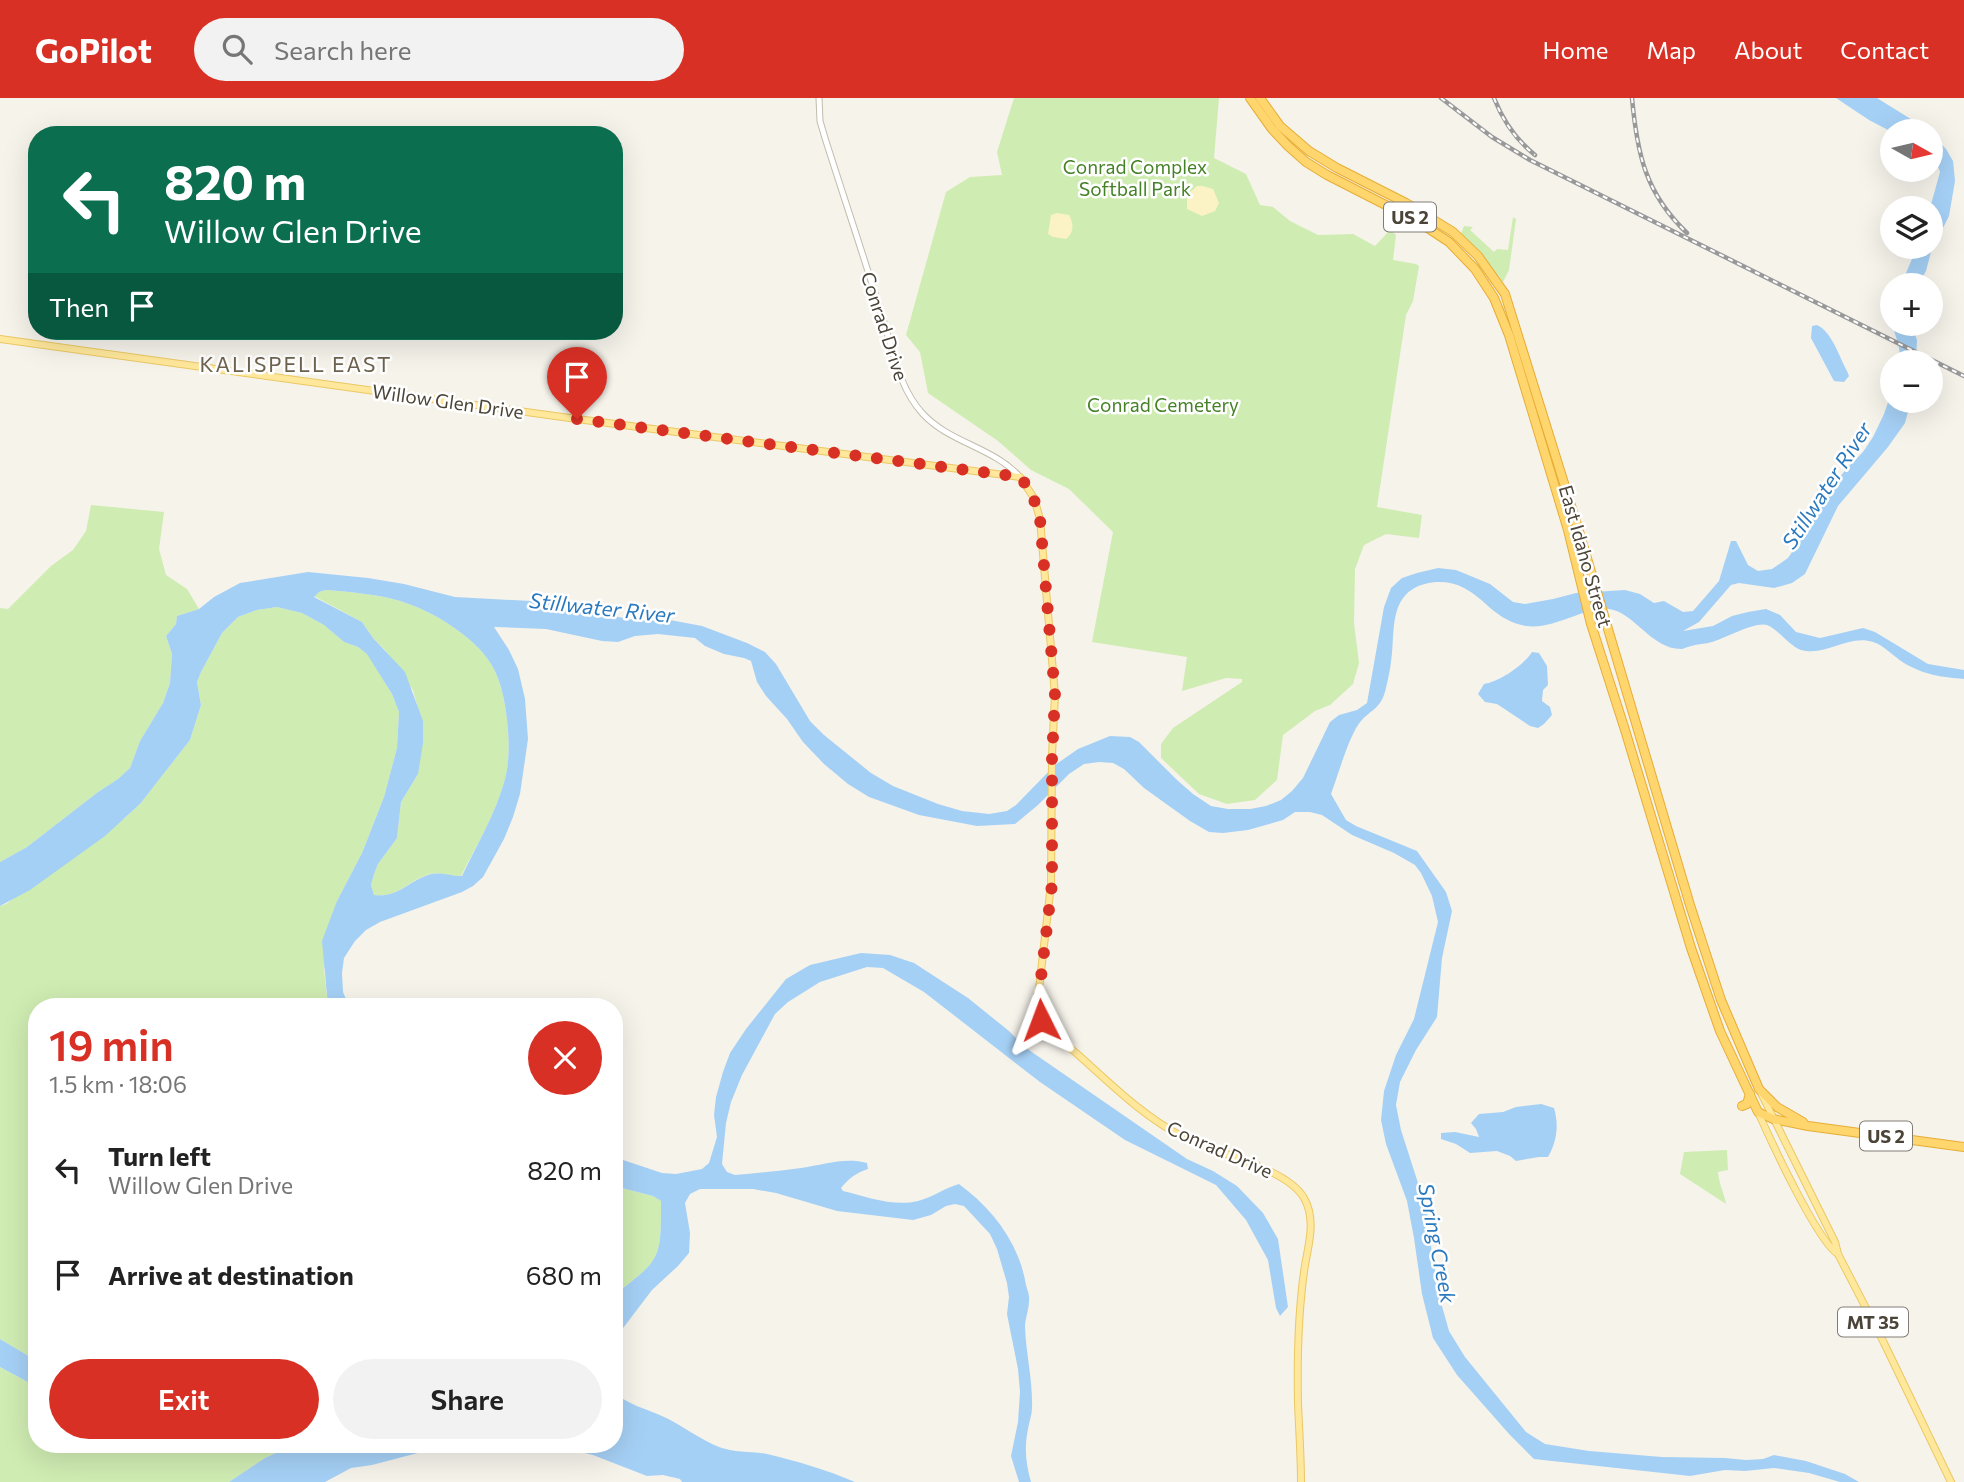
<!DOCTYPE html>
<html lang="en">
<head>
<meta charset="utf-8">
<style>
	:root { --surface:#fff; --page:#f2f2f2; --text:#222; --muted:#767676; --accent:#d93025 }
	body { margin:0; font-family:Commissioner,sans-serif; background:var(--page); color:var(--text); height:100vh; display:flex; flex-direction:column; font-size:26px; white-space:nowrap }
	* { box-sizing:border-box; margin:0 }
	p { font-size:23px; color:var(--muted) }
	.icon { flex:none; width:38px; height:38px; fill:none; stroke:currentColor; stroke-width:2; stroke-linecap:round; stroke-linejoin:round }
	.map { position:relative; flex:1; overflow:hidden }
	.drawer { position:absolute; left:28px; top:900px; width:595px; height:455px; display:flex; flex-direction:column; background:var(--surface); border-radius:28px; box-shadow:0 7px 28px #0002 }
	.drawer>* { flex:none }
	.banner { position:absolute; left:28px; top:28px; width:595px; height:214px; border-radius:28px; box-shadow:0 7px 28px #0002; background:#0b6e4f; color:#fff; overflow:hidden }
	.needle { width:46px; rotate:98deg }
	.controls { position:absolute; left:1880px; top:21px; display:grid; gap:14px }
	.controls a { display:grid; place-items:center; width:63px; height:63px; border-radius:50%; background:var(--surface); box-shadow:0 7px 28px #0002; font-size:35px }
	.pin { position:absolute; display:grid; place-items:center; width:60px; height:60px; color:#fff; margin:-72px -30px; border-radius:50% 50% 50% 0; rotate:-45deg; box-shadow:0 0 7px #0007 }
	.pin .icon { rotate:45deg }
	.me { position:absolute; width:77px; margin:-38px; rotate:357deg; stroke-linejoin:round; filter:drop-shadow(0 0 5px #0008) }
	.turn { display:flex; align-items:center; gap:24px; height:147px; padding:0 21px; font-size:32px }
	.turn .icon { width:91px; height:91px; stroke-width:2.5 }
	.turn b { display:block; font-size:49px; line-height:60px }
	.then { display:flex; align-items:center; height:66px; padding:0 21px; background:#0003; gap:14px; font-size:26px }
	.round { display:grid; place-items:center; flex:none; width:74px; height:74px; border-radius:37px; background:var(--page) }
	.head { display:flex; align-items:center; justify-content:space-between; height:119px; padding:0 21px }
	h1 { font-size:42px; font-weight:600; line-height:52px; color:var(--accent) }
	.primary-button { display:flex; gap:14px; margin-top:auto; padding:14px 21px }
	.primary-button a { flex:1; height:80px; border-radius:42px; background:var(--accent); color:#fff; font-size:28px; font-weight:600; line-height:80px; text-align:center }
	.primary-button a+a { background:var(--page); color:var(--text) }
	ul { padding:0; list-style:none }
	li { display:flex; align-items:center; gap:21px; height:105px; padding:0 21px }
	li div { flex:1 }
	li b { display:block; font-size:26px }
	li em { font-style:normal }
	header { display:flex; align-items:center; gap:42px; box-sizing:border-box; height:98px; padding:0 35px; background:var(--accent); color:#fff }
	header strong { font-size:33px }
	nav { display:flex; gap:38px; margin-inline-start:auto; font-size:24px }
	.search { width:490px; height:63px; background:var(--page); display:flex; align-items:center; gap:18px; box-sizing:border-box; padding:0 24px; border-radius:38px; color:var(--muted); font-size:26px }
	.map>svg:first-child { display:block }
</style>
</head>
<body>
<header>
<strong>GoPilot</strong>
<div class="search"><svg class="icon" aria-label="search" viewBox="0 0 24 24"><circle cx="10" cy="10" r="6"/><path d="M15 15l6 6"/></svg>Search here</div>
<nav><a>Home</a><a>Map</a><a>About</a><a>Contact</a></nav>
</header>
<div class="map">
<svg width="1964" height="1384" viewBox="0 0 1964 1384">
	<rect width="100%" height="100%" fill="#f6f3eb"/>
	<!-- green -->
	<g fill="#cfecb2">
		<path d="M1014,0H1219L1214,60L1246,76L1260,107L1273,109L1290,123L1318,137L1353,136L1375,148L1390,132L1396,137L1393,162L1416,166L1419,168L1413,203L1406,217L1377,409L1422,417L1419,440L1386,436L1364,447L1355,471L1354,525L1359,565L1353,586L1330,607L1315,613L1283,637L1277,682L1255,702L1227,706L1199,696L1161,660V646L1173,630L1242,584V581L1226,580L1182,593L1187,559L1092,544L1113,434L1069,391L1031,372L998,343L928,295L920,254L906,237L946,94L970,79L1002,77L997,54Z"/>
		<path d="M1513,119L1516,121L1509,172L1503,184L1479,153L1461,136L1464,128L1473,129L1470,132L1494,154L1497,151L1508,152Z"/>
		<path d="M91,407L164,414L159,451L166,477L187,491L199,511L177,518L176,526L166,538L172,556L170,585L163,605L140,643L130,670L118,681L98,694L27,749L0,764V510L8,511L51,468L73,452L86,433Z"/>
		<path d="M326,492C350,494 376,496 400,503C431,512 474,538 491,566C501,582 505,603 507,622C509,641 510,663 505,681C496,715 477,746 461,778C449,778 440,773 427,777C406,784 398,800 374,797L371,787L374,776L378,766L397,740L401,704L418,676L417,607L413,592L385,552L373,540L362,524L314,498L319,494Z"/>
		<path d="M277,509L302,515L324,527L344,544L358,549L368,556L392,596L399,614L397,650L384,699L362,755L337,803L324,872L328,908H37V1263L0,1241V808L6,806L125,720L140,706L190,642L201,607L197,584L201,574L222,535L238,519L257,512Z"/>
		<path d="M1727,1052L1728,1072L1718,1074C1719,1087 1724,1094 1726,1106L1680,1076L1684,1054Z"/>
		<path d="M614,1088L653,1098L661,1103C661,1162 661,1161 614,1197Z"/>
		<path d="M0,1269L37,1289V1346H295L265,1360L229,1384H0Z"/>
	</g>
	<!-- sand -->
	<g fill="#fbf2c6">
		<path d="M1197,88H1203L1213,91L1219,105L1215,113L1202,118L1187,111V97Z"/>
		<path d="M1057,115L1069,117C1074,126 1074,135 1066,141L1053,139L1048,136L1051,117Z"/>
	</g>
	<!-- water -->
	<g fill="#a5d0f5" fill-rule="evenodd">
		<path d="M1836,0H1877L1930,33L1892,34L1869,22Z"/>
		<path d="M1930,34L1946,51L1953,63L1955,83L1949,118L1931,154L1926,173L1918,187H1901L1917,149H1930V110L1940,74L1937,66L1930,60Z"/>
		<path d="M1892,211V226H1911L1917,242L1916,264H1899C1903,244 1888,230 1892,211Z"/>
		<path d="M1817,227C1832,234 1839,258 1847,273L1849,278L1844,284L1834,283L1811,240L1812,228Z"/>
		<path d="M1892,293V303H1911L1905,325L1888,349L1838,408L1805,476L1792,485L1774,490L1739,485L1731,487L1699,524L1683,533L1713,528L1732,518L1748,514L1766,511L1780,517L1796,534L1820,540L1863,530L1875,534L1928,566L1964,572V581C1940,579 1925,577 1904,565C1894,559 1884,547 1873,544C1848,536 1826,559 1801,552C1789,548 1778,531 1767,527C1756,523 1725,540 1712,544C1705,546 1698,546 1691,548C1690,548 1683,551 1682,551C1652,552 1634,514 1609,511C1585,508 1555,532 1526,528C1495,522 1488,503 1464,490C1449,482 1428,482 1413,491C1389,505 1395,540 1391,564C1390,572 1388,581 1386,590C1381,613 1369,611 1358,627C1348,642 1338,677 1331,696L1346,722L1356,728L1417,753L1446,794L1452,813L1442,860L1437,919L1416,952L1400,984L1396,1007L1401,1032L1427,1113L1432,1156L1440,1201L1449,1233L1465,1259L1526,1334L1545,1346L1589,1353L1662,1359L1725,1360L1746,1362L1763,1361L1774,1357L1806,1363L1845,1376L1859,1384H1840L1809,1375L1774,1370L1745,1373L1725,1372L1690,1378L1534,1361L1510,1337L1457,1277L1433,1240L1422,1196L1414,1140L1407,1103L1386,1046L1381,1022L1384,993L1396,957L1414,921L1438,824L1432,798L1421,775L1415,767L1394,755L1352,737L1322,717L1310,714H1295L1283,722L1248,732L1223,735L1209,734L1190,723L1144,690L1124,671L1113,665L1099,664L1084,666L1069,676L1038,707L1015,726L977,728L919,717L869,699L848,686L824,666L803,644L787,621L766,598L757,584L751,563L744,560L724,556L705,548L695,540L658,536L635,538L618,544L602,543L546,531L494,529L509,552L518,571L525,601L528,641L520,696L513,719L504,741L483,779L473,788L462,794L380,824L366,832L355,843L344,860L342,875L343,894L349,908H328L322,843L337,803L362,755L384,699L397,650L399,614L392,596L367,556L358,549L344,544L324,527L302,515L277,509L257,512L238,519L222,535L201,574L197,584L201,607L190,642L140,706L105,738L30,792L0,808V764L27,749L98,694L118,681L130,670L140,643L163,605L170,585L172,556L166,538L176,526L177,518L199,511L214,499L240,485L308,474L368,480L404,486L455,499L550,504L628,521L648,523L670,522L702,528L747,545L765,554L776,566L810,623L824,637L871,675L893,688L938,706L962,713L989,716L1007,713L1016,707L1055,667L1078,651L1110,638L1130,639L1139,644L1177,682L1193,696L1211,708L1228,711H1250L1266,708L1281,702L1292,693L1303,680L1330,624L1339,617L1357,612L1367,605L1384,509L1391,490L1402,480L1417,475L1438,470L1456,472L1490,486L1513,504L1525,506L1553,501L1576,495L1625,492L1640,496L1654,505L1664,503L1683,514L1693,513L1719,483L1731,443H1736L1748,467L1758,473L1772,471L1788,460L1799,444L1815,409L1848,369L1863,354L1873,339L1884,316ZM326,492C350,494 376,496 400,503C431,512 474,538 491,566C501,582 505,603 507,622C509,640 510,662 505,681C496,715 477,746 462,778C449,778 441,773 428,777C407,784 398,800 374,797L371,787L374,776L378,766L397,740L401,704L418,676L423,645V623L405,574L373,540L362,524L314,499L319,494Z"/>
		<path d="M1532,554L1539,555L1547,568L1548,587L1543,592L1542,603L1550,609L1552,617L1544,626L1538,630L1530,628L1497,606L1485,604L1478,596L1484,586C1499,584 1524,567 1532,554Z"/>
		<path d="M861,855L890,857L914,865L968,900L1009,933L1026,950L1187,1061L1213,1073L1237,1088L1263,1115L1278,1141L1288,1209L1280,1218L1276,1210L1268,1162L1246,1122L1216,1087L1125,1042L1040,984L924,894L883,870L867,869L820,884L788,904L775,916L742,977L731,1004L726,1025L722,1066L727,1074L735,1077C757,1075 779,1073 801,1070C824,1067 844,1059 867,1065L868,1071C856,1075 849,1080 841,1090L843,1093C867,1099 894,1109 918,1103C933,1099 945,1090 959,1086C993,1111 1019,1145 1026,1187C1027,1191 1030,1198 1029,1203C1029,1212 1025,1220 1025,1229C1026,1256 1033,1283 1032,1310C1032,1317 1029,1324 1028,1331C1024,1350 1026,1366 1031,1384H1019L1011,1358L1018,1324L1020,1294L1018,1271L1007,1216L1009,1199L1007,1185L997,1151L990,1136L964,1108L955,1106L946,1108L931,1117L913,1122L837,1113L776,1095L753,1091H700L690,1096L685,1105L690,1135L689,1155L678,1168L652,1192L614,1242V1197C661,1161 661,1162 661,1103L653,1098L614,1088V1059L662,1075L676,1076L702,1071L709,1065L717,1039L714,1017L716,999L723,974L730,955L746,931L786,881L810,867Z"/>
		<path d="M1541,1006L1554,1010C1559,1027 1557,1043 1548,1059H1539L1516,1063L1510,1058L1497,1053L1470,1055L1456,1046L1441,1041V1035L1455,1034L1479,1039L1476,1031L1471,1025L1479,1016L1503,1014L1516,1009Z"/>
		<path d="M0,1241L37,1263V1289L0,1269Z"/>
		<path d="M614,1294C626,1306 647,1311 662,1318C682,1327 699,1341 719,1349C735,1355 751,1353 767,1356C797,1363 827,1372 855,1384H682L680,1381L663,1377L647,1378L593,1357L549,1346H614Z"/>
		<path d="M295,1346H452L372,1367L351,1370L325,1384H229L265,1360Z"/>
	</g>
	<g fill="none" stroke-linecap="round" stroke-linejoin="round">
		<!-- minor casing -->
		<g stroke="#c2bcac" stroke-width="7">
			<path id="minor" d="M819,0L820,23L825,40C844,100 864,159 882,218C893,251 898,289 923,316C950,345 993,349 1020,379"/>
		</g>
		<!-- major casing -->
		<g stroke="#eac864" stroke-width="8">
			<g id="major">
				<path d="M0,241L577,321L1020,379L1034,400L1040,421L1055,597L1052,657L1051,786L1038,900C1037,908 1037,915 1041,921C1047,934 1064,945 1075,954C1109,984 1142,1018 1183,1039C1215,1055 1287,1070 1304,1100C1316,1121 1309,1145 1305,1167C1298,1213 1297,1258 1298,1305C1299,1331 1301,1358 1301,1384"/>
				<path d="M1760,993L1835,1144L1838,1156L1884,1245L1951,1384"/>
				<path d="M1758,1014C1770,1041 1817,1143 1838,1156"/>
			</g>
		</g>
		<!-- highway casing -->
		<g stroke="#e6ad35" stroke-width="10">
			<g id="highway">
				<path d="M1250,0L1272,31L1288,48L1306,64L1327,77L1417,123L1449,144L1475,171L1494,200L1509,237L1568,432L1591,526L1625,632L1691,850L1720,933L1758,1014L1773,1021L1808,1028L1964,1049"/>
				<path d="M1260,0L1280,28L1309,53L1337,70L1406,105L1453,134L1478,158L1505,196L1578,430L1690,807L1721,902L1759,991L1777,1009L1803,1024"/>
				<path d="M1742,1008L1747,1006L1750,996"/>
			</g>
		</g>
		<!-- minor -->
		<use href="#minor" stroke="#fff" stroke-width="5"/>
		<!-- major -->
		<use href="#major" stroke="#ffe79b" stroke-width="6"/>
		<!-- highway -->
		<use href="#highway" stroke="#ffd56d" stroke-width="8"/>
		<!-- rail casing -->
		<g stroke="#999" stroke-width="4.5">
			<g id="rail">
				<path d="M1441,0L1492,39L1530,62L1964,278"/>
				<path d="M1494,0C1503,23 1515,41 1535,57"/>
				<path d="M1632,0C1637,55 1645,95 1687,135"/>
			</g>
		</g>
		<!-- rail -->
		<use href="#rail" stroke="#fff" stroke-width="2" stroke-dasharray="5" stroke-linecap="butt"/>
	</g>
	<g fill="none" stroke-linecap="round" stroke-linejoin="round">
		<!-- route -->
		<path stroke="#d93025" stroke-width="12" stroke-dasharray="0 21.6" d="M577,321L1020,379C1031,392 1036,405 1040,421L1055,597L1052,660V786L1038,905L1041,922"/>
	</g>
	<g text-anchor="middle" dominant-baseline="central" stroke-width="5" stroke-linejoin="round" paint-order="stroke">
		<!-- shield labels -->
		<g fill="#fff" stroke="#817c74" stroke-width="2">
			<rect x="1384" y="104.5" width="52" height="29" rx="5"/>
			<rect x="1860" y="1023.5" width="52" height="29" rx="5"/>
			<rect x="1838" y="1209.5" width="70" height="29" rx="5"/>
		</g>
		<g font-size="18" font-weight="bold" fill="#4b4438">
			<text x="1410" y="119">US 2</text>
			<text x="1886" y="1038">US 2</text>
			<text x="1873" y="1224">MT 35</text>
		</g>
		<!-- park labels -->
		<g font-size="19" fill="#458127" stroke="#fff">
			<text x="1135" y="68">Conrad Complex<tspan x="1135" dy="22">Softball Park</tspan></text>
			<text x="1163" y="306">Conrad Cemetery</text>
		</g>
		<!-- street labels -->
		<g font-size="19" fill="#4b4438" stroke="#fff">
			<text transform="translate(885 228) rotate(72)">Conrad Drive</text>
			<text transform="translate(448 303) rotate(8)">Willow Glen Drive</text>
			<text transform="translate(1586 458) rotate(74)">East Idaho Street</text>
			<text transform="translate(1220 1051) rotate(24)">Conrad Drive</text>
		</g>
		<!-- neighbourhood labels -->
		<g font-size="21" letter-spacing="2" fill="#6e634e" stroke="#fff">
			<text x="296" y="265">KALISPELL EAST</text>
		</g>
		<!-- water labels -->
		<g font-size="21" font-style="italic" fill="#2a79be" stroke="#fff">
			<text transform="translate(1826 387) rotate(-57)">Stillwater River</text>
			<text transform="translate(602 509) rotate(6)">Stillwater River</text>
			<text transform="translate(1438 1145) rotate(79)">Spring Creek</text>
		</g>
	</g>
</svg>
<div class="controls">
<a><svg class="needle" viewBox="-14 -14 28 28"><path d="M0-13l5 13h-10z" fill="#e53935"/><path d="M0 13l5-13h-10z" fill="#767676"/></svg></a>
<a><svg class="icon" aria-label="layers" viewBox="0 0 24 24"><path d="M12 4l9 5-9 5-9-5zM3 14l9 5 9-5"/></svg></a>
<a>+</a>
<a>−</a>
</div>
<div class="pin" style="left:577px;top:321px;background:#d93025"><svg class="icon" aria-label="arrive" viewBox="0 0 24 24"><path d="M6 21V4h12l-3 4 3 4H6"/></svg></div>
<svg class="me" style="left:1041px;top:922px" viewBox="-20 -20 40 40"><path d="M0-17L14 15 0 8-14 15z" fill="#d93025" stroke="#fff" stroke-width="4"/></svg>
<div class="banner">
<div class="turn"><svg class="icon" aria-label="left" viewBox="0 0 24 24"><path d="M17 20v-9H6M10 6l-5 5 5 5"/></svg><div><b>820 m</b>Willow Glen Drive</div></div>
<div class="then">Then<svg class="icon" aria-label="arrive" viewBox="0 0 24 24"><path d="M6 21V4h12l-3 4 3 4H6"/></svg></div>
</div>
<section class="drawer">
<div class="head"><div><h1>19 min</h1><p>1.5 km · 18:06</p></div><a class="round" style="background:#d93025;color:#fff"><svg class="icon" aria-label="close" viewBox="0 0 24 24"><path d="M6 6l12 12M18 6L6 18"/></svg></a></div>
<ul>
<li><svg class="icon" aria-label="left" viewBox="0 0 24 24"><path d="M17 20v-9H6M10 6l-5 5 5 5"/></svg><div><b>Turn left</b><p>Willow Glen Drive</p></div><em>820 m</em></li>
<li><svg class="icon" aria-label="arrive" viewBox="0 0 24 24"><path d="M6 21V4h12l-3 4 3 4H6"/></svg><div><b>Arrive at destination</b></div><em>680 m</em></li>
</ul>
<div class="primary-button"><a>Exit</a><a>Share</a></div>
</section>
</div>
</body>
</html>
